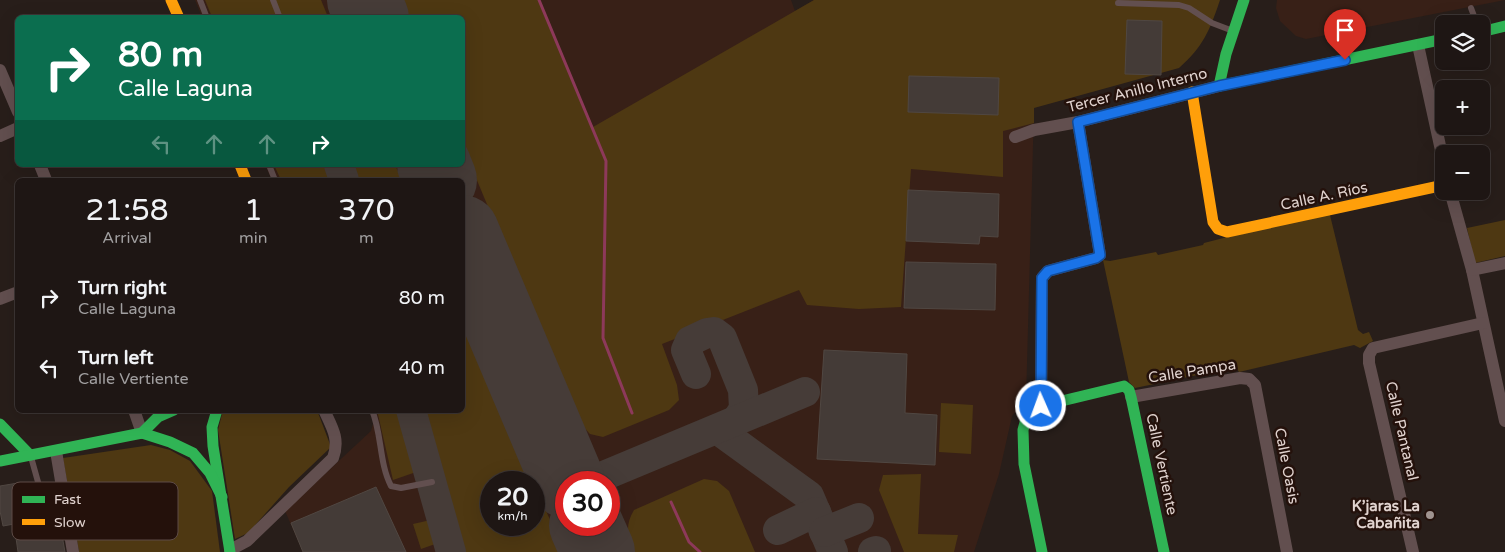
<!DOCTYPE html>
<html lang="en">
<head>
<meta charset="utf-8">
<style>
	:root { --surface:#1e1614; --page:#261f1d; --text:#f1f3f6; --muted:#a19fa0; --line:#3c3534 }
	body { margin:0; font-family:"Varela Round",sans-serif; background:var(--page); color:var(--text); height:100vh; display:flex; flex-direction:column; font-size:19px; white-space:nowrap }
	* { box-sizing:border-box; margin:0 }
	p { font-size:16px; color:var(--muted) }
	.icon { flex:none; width:28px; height:28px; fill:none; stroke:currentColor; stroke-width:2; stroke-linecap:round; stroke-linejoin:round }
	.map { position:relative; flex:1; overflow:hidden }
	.drawer { position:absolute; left:15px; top:178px; width:450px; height:235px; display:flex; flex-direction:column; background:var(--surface); border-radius:8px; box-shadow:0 5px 20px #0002,0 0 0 1px var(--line) }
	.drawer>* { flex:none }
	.guide { position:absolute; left:15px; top:15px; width:450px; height:152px; border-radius:8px; box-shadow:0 5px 20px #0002,0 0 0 1px var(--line); background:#0b6e4f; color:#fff; overflow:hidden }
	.tools { position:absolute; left:1435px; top:15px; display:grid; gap:10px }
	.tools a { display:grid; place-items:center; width:55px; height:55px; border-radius:8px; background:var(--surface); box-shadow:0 5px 20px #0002,0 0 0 1px var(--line); font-size:25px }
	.speed { position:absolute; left:480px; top:471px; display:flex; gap:10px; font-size:25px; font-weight:700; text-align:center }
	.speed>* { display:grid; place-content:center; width:65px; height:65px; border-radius:50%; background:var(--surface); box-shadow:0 5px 20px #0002,0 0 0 1px var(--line); line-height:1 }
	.speed small { font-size:12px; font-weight:400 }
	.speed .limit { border:8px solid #d22; background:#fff; color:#111 }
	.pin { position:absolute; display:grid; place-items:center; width:42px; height:42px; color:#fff; margin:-51px -21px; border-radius:50% 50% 50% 0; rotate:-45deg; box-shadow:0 0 5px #0007 }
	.pin .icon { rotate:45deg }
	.me { position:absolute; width:55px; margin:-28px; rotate:358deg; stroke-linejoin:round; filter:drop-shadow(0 0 4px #0008) }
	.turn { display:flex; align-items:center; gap:18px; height:105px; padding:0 20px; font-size:22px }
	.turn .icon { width:65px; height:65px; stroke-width:2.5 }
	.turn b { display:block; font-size:35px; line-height:42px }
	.lanes { display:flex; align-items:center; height:48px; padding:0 20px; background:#0003; justify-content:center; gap:25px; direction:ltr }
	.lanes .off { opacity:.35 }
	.eta { display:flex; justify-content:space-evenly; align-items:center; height:85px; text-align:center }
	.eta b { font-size:30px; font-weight:600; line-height:35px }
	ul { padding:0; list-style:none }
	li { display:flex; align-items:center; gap:15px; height:70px; padding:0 20px }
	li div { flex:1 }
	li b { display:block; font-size:19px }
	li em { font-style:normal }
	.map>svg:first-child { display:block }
</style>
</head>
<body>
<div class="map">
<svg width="1505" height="552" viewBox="0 0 1505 552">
	<rect width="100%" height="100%" fill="#281e1a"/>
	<!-- built -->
	<g fill="#382017" fill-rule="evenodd">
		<path d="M195,0H791L795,11L814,0L1034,108L1026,400L1012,416L999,474L974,552H303L285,511L371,431L374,420L370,410H462V180H272L265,165H462V18L202,17ZM491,482H534V525H491ZM566,482H609V525H566Z"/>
		<path d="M1277,0H1505L1306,39L1296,36L1280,21L1276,8Z"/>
	</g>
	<!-- green -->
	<g fill="#4e3812">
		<path d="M205,0H321L328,17H212Z"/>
		<path d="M401,0H539L593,127L814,0H1220C1210,30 1203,47 1179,68L1034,108V123L1003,131V177L911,169L901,307L859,309L807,305L799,290L662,344L677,385L679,400L669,410L603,437L590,434L578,421L463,147L462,18L408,17Z"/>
		<path d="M274,165H330L334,180H281Z"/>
		<path d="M351,165H395L402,180H355Z"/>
		<path d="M1329,211L1358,330L1363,334L1369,332L1373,341L1360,348L1354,345L1239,372L1236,367L1135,388L1129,382L1103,260L1110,261L1156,252L1158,255L1203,245L1204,243Z"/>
		<path d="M1505,220V256L1475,263L1467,228Z"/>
		<path d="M463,320L534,482H491V525H534V483L564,552H462L421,410H462Z"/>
		<path d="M941,403L973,405L971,454L939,452Z"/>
		<path d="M223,410H317L331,447L289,487L248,533L235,539L218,430Z"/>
		<path d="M377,410H401L419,471L393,480Z"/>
		<path d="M151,445L170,450L190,461L212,491L220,552H79L63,458Z"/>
		<path d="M921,474L918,534L958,535L954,552H904L879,490L883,475Z"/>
		<path d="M704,479L717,481L729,491L755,552H634C627,536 625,525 634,510Z"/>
		<path d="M435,519L441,542L421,549L413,524Z"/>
	</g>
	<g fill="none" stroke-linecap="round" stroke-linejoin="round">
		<!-- stream -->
		<g stroke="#8d395a" stroke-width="3">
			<path d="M539,0L606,161L603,338L632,413"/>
			<path d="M671,502L689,542L700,552"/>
		</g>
		<!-- taxiway -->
		<g stroke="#463c38" stroke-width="30">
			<path d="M339,165L344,180"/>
			<path d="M696,374L686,350L690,341L707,333L714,332L722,338L743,390L744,409L736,421"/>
			<path d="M411,410L451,552"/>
			<path d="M717,429L809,496L833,552"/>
			<path d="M589,482L805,392"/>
			<path d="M778,530L816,512"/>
			<path d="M824,532L859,518"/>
			<path d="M873,552L876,551"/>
		</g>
		<!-- runway -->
		<g stroke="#463c38" stroke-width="74">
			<path d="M364,0L372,18"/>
			<path d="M434,165L440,180"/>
			<path d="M462,232L568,482"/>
			<path d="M586,525L598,552"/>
		</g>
	</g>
	<!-- building -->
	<g fill="#443b37" stroke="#504742">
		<path d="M1127,20L1162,21L1161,75L1125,74Z"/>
		<path d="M909,76L999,78L998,115L908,112Z"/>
		<path d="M908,190L999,194L998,237L980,236L979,244L906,241Z"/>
		<path d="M906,262L996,264L995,310L904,308Z"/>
		<path d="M824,350L907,354L905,413L937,415L935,465L817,459Z"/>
		<path d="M18,483L26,529L60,524L65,552H18L14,524L3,526L0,511V486Z"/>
		<path d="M376,487L406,552H303L291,523Z"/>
	</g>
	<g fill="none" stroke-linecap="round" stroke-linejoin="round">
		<!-- lane -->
		<g stroke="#624f4f" stroke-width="6">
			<path d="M200,0L207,18"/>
			<path d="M273,0L280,18"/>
			<path d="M1118,3L1179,5L1189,8L1212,23L1233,31"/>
			<path d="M1471,8L1477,24"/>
			<path d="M269,165L275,180"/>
			<path d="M372,410C382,434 379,463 391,486L401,488L432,482"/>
			<path d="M31,457L47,514"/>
		</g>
		<!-- street -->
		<g stroke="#624f4f" stroke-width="12">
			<path d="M1418,45L1444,164"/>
			<path d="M0,70L18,112"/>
			<path d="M0,136L18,128"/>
			<path d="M1015,137L1034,130L1078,122L1219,86"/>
			<path d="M40,165L46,180"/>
			<path d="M1450,191L1472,270L1505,421"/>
			<path d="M1472,270L1505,263"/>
			<path d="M0,299L18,292"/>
			<path d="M1131,397L1240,378L1249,379L1255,385L1287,552"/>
			<path d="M1041,406L1042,278L1048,271L1096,258L1100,255L1078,122"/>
			<path d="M134,410L142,433"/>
			<path d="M56,451L73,552"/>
			<path d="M230,550L247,541L333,458C340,439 332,427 324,410"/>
			<path d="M1413,552L1369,363V355L1373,348L1483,323"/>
		</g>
		<!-- fast -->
		<g stroke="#30b455" stroke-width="11">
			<path d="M1244,0L1226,54L1219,86L1444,39"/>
			<path d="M1481,32L1505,26"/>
			<path d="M217,410L212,427L213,446L230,552"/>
			<path d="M0,424L30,455"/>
			<path d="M142,433L158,417L174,410"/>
			<path d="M0,461L142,433L170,442L193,453L210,473L222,497"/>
			<path d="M1042,552L1024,464L1023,430L1026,419L1041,406L1124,386L1129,390L1131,397L1164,552"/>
		</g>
		<!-- slow -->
		<g stroke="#ff9f0a" stroke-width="11">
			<path d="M171,0L179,18"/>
			<path d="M1192,92L1213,222L1218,229L1227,232L1444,185"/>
			<path d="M240,165L246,180"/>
		</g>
	</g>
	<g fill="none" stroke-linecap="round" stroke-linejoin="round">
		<!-- route casing -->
		<g stroke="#114b97" stroke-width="12">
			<path id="route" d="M1041,406L1042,278L1048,271L1096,258L1100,255L1078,122L1219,86L1345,60"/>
		</g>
		<!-- route -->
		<use href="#route" stroke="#1a73e8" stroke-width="9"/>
	</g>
	<!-- markers -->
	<circle fill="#a09490" stroke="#24110b" stroke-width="2" cx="1430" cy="515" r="5"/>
	<g text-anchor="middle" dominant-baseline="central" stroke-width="5" stroke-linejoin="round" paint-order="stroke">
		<!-- street labels -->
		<g font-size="15" fill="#e1d3cf" stroke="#24110b">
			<text transform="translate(1137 90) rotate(-14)">Tercer Anillo Interno</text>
			<text transform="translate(1324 196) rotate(-12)">Calle A. Ríos</text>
			<text transform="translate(1192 371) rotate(-9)">Calle Pampa</text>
			<text transform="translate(1402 431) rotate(77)">Calle Pantanal</text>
			<text transform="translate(1162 464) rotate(78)">Calle Vertiente</text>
			<text transform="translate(1287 466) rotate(79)">Calle Oasis</text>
		</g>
		<!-- poi labels -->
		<g font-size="15" font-weight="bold" fill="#e1d3cf" stroke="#24110b" text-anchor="end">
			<text x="1420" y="506">K’jaras La<tspan x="1420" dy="17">Cabañita</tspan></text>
		</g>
	</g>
	<!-- legend -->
	<rect x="12" y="482" width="166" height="58" rx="8" fill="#24110b" stroke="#5d4b46" stroke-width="1"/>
	<rect x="22" y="496" width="23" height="7" fill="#30b455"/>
	<rect x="22" y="519" width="23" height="6" fill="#ff9f0a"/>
	<g font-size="14" fill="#e1d3cf">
		<text x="54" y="504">Fast</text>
		<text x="54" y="527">Slow</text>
	</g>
</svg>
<div class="tools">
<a><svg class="icon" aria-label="layers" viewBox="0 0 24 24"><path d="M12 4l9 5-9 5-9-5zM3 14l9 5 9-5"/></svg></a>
<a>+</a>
<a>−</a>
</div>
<div class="speed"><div>20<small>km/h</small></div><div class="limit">30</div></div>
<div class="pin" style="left:1345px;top:60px;background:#d93025"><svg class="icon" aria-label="arrive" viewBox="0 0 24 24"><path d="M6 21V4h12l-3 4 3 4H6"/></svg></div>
<svg class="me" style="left:1041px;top:406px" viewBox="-20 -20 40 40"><circle r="17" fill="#1a73e8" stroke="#fff" stroke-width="3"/><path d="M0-11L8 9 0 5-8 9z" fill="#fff"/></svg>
<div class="guide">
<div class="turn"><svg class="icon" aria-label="right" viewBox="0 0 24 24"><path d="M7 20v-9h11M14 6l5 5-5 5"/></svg><div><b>80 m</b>Calle Laguna</div></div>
<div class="lanes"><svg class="icon off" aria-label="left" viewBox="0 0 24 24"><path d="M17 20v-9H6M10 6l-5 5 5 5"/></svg><svg class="icon off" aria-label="ahead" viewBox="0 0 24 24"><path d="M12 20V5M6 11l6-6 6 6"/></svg><svg class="icon off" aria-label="ahead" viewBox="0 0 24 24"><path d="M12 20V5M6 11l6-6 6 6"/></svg><svg class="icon" aria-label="right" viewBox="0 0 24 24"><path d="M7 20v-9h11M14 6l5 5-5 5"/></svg></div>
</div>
<section class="drawer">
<div class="eta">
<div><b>21:58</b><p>Arrival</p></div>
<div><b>1</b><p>min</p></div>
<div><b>370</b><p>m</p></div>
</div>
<ul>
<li><svg class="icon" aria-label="right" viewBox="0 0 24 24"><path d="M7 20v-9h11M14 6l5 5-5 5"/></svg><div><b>Turn right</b><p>Calle Laguna</p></div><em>80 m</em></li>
<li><svg class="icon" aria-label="left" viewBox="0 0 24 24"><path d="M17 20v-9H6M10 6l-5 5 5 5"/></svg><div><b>Turn left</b><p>Calle Vertiente</p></div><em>40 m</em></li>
</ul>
</section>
</div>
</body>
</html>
